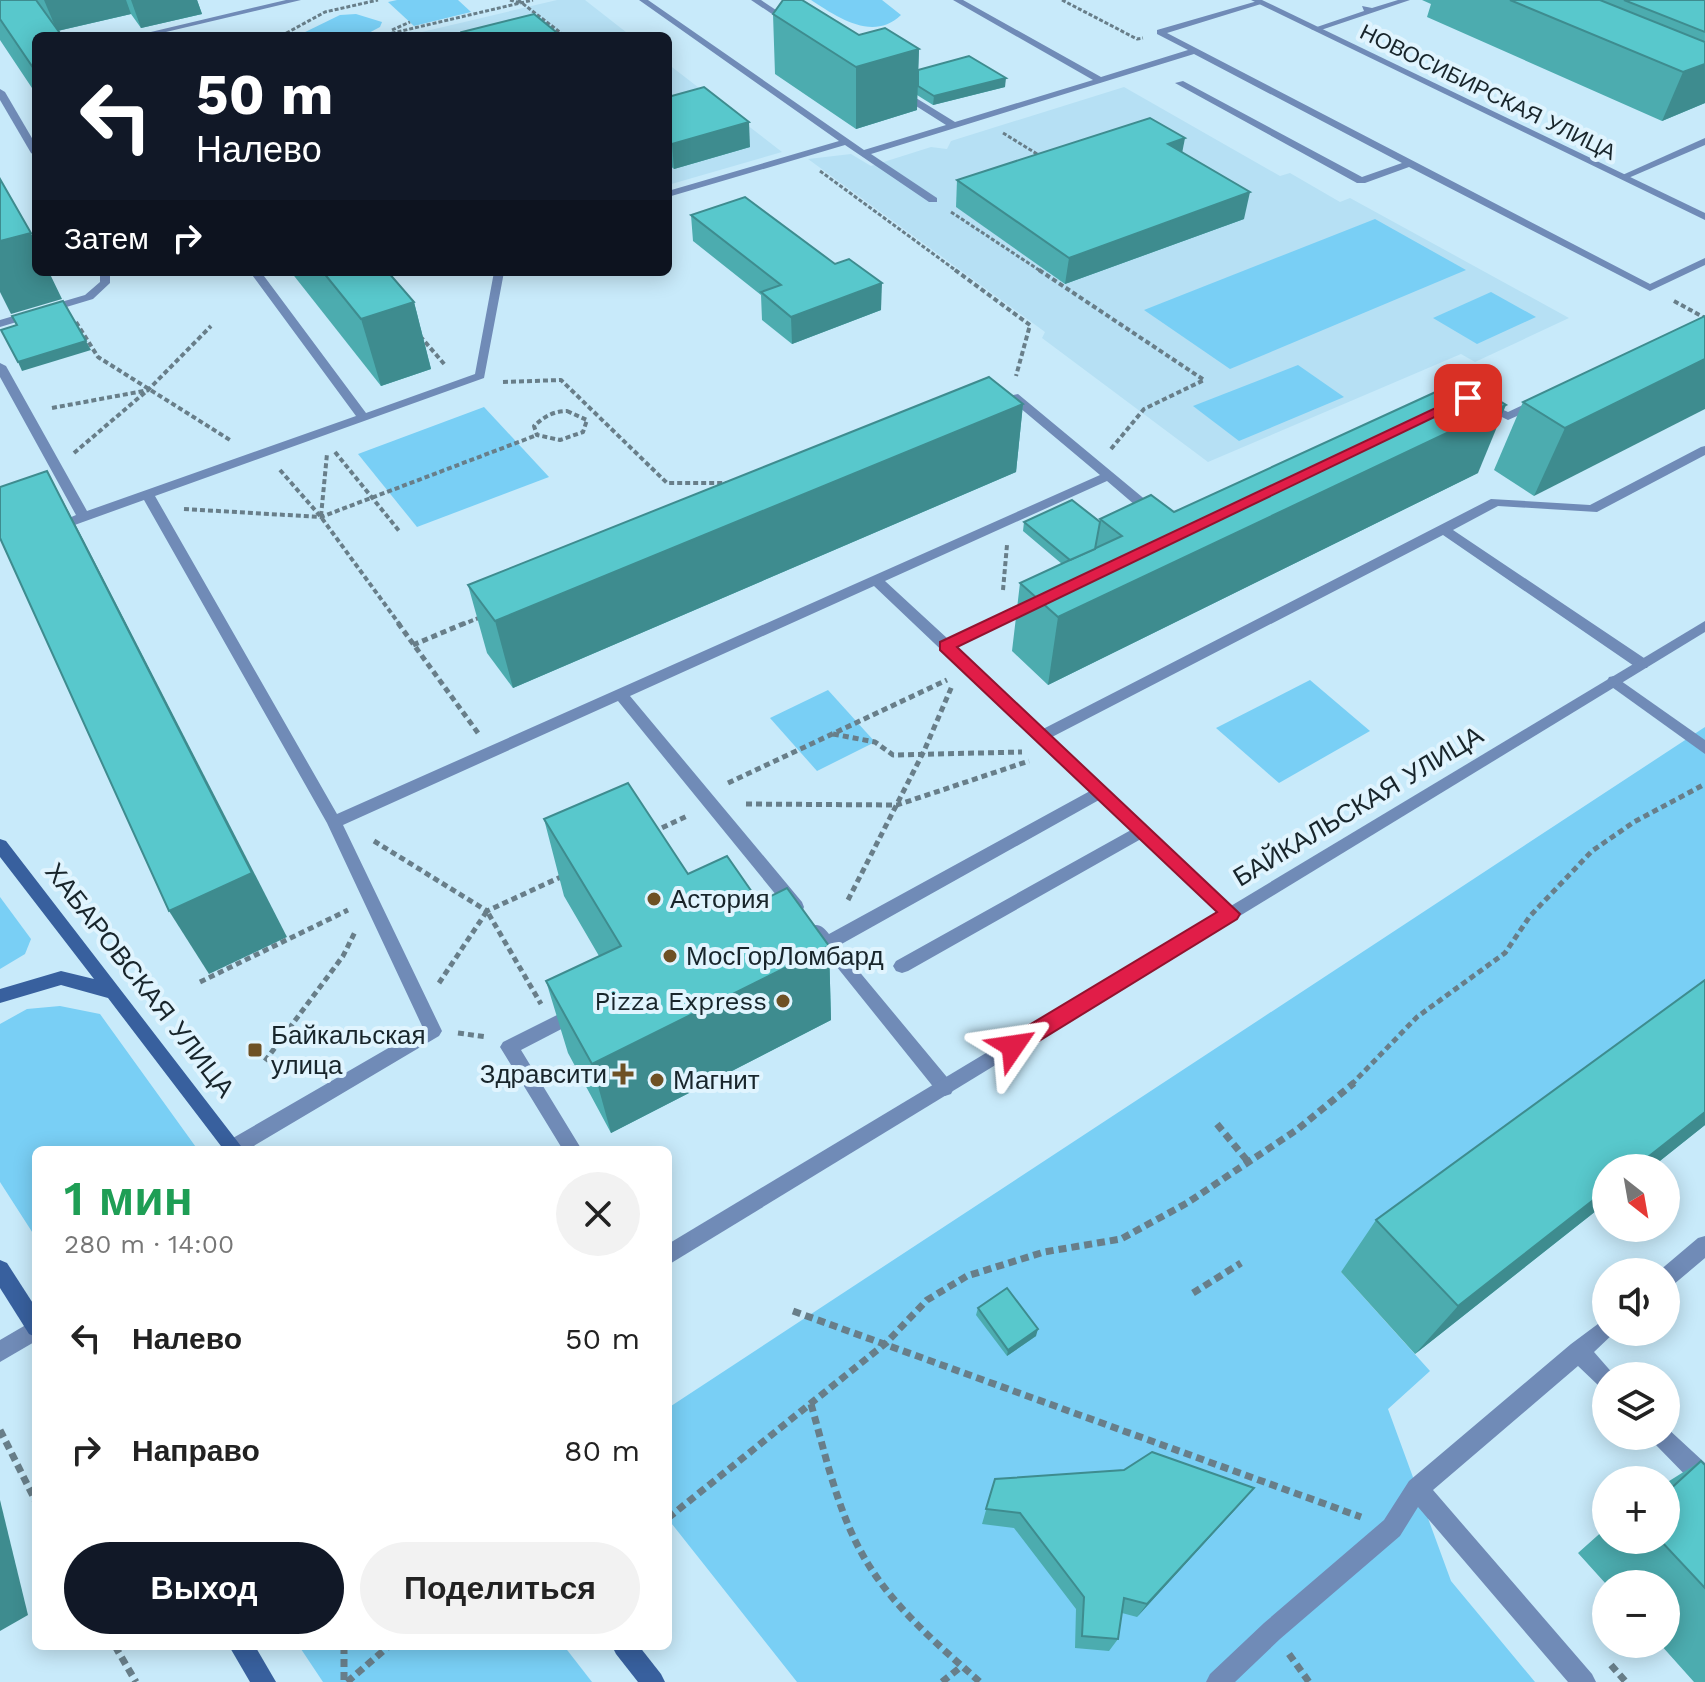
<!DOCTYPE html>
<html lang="ru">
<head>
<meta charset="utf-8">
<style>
	:root { --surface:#fff; --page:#f2f2f2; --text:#222; --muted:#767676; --accent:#111827 }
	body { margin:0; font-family:"Work Sans",sans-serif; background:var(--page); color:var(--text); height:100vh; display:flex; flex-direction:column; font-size:30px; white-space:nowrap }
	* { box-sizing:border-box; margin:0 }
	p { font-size:26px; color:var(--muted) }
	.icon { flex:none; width:44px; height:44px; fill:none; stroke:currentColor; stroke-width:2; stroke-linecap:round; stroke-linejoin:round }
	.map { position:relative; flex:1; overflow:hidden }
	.drawer { position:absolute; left:32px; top:1146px; width:640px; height:504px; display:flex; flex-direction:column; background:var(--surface); border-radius:12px; box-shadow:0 4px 20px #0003 }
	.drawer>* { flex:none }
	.hud { position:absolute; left:32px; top:32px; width:640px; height:244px; border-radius:12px; box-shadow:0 4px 20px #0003; background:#111827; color:#fff; overflow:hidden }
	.needle { width:52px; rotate:149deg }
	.controls { position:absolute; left:1592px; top:1154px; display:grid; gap:16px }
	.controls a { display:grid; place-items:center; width:88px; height:88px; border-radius:50%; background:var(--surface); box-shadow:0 4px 20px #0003; font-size:40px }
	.pin { position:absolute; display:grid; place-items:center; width:68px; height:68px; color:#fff; margin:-34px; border-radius:16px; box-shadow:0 4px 12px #0006 }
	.me { position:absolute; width:88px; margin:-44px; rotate:58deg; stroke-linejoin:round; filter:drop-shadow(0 0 6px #0008) }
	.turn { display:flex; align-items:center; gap:28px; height:168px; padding:0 32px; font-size:36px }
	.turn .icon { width:104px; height:104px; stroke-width:2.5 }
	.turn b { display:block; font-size:56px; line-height:68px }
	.then { display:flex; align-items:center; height:76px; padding:0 32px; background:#0003; gap:16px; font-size:30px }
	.round { display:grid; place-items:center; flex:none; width:84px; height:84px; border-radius:42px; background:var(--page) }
	.summary { display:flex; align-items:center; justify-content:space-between; height:136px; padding:0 32px }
	h1 { font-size:48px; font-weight:600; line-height:60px; color:#1e9e55 }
	.primary-button { display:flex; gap:16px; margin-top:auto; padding:16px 32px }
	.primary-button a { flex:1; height:92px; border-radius:48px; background:var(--accent); color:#fff; font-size:32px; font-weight:600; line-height:92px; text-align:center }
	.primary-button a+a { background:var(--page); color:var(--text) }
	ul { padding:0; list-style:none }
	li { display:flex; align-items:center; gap:24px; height:112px; padding:0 32px }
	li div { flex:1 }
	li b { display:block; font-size:30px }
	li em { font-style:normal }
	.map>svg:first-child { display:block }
</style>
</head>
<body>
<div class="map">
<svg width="1705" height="1682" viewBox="0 0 1705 1682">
	<rect width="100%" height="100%" fill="#c8eafa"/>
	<!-- built -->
	<g fill="#b6e0f4">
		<path d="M557,0H585L631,36H405Z"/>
		<path d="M668,64L782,152L668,185Z"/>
		<path d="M1124,87L1280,176L1290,173L1340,202L1350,198L1569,318L1475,362L1461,354L1208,462L1042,338L1045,332L808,159L851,154L871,166L931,147L947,149L951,141Z"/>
	</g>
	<!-- green -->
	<g fill="#79cff5">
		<path d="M397,0H458L471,12L414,26L388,2Z"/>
		<path d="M811,0H882L901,15C873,42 837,17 811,0Z"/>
		<path d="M356,14L382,22L380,27L363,36H297L340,15Z"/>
		<path d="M1375,219L1466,270L1230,369L1144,310Z"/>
		<path d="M1491,292L1536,317L1477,344L1433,318Z"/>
		<path d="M1298,365L1344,397L1239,441L1193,406Z"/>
		<path d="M484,407L549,477L417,527L358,454Z"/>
		<path d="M1310,680L1370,731L1279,783L1216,728Z"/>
		<path d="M828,690L875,742L817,771L770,718Z"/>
		<path d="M1705,727V1002L1341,1272L1430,1371L1388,1409L1451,1581L1535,1682H797L668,1519V1408Z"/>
		<path d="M0,897L31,939L25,954L0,969Z"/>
		<path d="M60,1006L100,1014L198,1150H36V1238L0,1182V1024L27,1009Z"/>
		<path d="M299,1646H564L592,1682H323Z"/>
	</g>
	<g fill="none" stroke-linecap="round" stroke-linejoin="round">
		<!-- path-far3 -->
		<g stroke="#687e89" stroke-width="3" stroke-dasharray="4 2" stroke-linecap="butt">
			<path d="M510,0L521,3"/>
			<path d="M518,0L565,36"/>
			<path d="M1062,0L1137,39L1143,38"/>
			<path d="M392,30L410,22"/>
			<path d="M281,36L325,12L378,0"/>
			<path d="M380,36L533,0"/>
			<path d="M1003,133L1042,157"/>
			<path d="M820,171L958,272"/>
			<path d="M951,212L1042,272"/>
		</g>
		<!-- path-far2 -->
		<g stroke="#687e89" stroke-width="4" stroke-dasharray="5 3" stroke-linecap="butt">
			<path d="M955,270L1030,325L1016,376"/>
			<path d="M1039,270L1204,380"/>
			<path d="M1674,301L1705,318"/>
			<path d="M76,322L98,357L230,440"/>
			<path d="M420,336L445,365"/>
			<path d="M503,382L561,380L667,483H731"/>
			<path d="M52,408L149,390"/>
			<path d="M567,411L587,420L583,432L560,440L537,435L534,426C544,417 553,411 567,411Z"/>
			<path d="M1111,449L1144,409L1204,380"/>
			<path d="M335,452L400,532"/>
			<path d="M74,453L149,389L211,326"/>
			<path d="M280,470L321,517L400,625"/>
			<path d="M184,509L321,517L537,435"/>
			<path d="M321,516L327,454"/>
			<path d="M1003,590L1007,545"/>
			<path d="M461,625L481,617"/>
		</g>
		<!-- path-far1 -->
		<g stroke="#687e89" stroke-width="5" stroke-dasharray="6 4" stroke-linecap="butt">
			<path d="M398,623L478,733"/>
			<path d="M413,645L465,623"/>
			<path d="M833,734L875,742L893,755L1022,752"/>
			<path d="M728,783L947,680"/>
			<path d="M746,804L897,805L1029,761"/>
			<path d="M653,832L687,816"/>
			<path d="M374,841L487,911L565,875"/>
			<path d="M848,900L924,751L952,686"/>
			<path d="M200,982L348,910"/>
			<path d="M439,983L487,911L541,1004"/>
			<path d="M458,1033L487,1037"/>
			<path d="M265,1061L343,956L356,930"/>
			<path d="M1351,1085L1417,1017L1505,953L1530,916L1592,851L1634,822L1705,784"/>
		</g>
		<!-- path -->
		<g stroke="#687e89" stroke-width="7" stroke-dasharray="8 5" stroke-linecap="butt">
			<path d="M1217,1124L1249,1163"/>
			<path d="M1193,1293L1241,1263"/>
			<path d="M793,1311L1361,1517"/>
			<path d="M811,1404C825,1453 836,1505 860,1550C888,1603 936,1643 980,1682"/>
			<path d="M0,1430L36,1502"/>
			<path d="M668,1518L886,1343L927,1300L967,1276L1044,1252L1121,1239L1187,1203L1298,1129L1354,1083"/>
			<path d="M115,1646L136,1682"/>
			<path d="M344,1646V1682"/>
			<path d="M1289,1654L1309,1682"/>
			<path d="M1611,1665L1626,1682"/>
			<path d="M347,1682L389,1646"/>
			<path d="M942,1682L962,1666"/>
		</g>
		<!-- service -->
		<g fill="#708bb7" fill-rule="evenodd">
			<path d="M286,0H301L149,36H134Z"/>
			<path d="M639,0H648L864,150L946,125L897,94V90H903L955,122L1093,80L953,0H963L1101,77L1188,50L1157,34V30L1261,0V4L1167,33L1650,284L1705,258V265L1650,291L1409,167L1365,183H1357L1175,83L1183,81L1362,177L1402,163L1194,54L871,154L937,198V202H929L845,145L668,197V191L839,141Z"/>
			<path d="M751,0H761L797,24L790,26Z"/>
			<path d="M1398,0H1410L1318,31L1311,29L1364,11L1362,6L1372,8Z"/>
			<path d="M0,89L5,92L36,145V156L31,153L0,100Z"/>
			<path d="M1705,138V145L1626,179L1618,177Z"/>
			<path d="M100,272H110V283L93,299L0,327V320L85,295L100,282Z"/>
			<path d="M250,272H261L366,413L475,374L494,272H504L484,378L155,496L337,814L1100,475L1013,402L1004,403V397L1018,394L1159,511V517H1149L1107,481L885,581L948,639L1029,600H1039L1041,603L1039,606L956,647L1043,729L1491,499L1590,505L1701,447L1705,446V455L1597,512L1498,506L1453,530L1647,660L1649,664L1647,668H1637L1443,535L1052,737L1238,914L1236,919H1224L1141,839L908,971L902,973L896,971L893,966L896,961L1131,830L1099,800L838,946L951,1082L954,1088L951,1094L945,1096L939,1094L808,931L810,926C820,923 823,927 829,934L1090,791L874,586L630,696L802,902L804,907L802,912H790L618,701L343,825L442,1031L439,1036L247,1150H224L226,1142L423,1028L327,823L144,500L58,531H48L46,528L76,515L0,377V363L6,366L87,511L356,416Z"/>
			<path d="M1538,398L1544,402L1542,405L1508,420L1477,405L1483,401L1508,412Z"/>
			<path d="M1614,676L1705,740V754L1609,685L1607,681L1609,677Z"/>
			<path d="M569,1009L575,1012L578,1017L575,1022L521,1050L582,1150H563L500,1047L503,1042Z"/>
			<path d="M1705,1236V1258L1673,1285L1666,1288V1272L1659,1271L1698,1238Z"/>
			<path d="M1606,1318V1332H1615L1594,1352L1615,1376H1606V1389L1599,1386L1578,1366L1433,1490L1592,1674L1596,1682H1568L1418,1507L1400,1536L1280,1639L1235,1682H1206L1210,1674L1264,1623L1384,1520L1409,1481L1571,1344Z"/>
			<path d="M36,1319V1341L0,1362V1340Z"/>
			<path d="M1666,1427L1705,1463V1490L1697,1487L1655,1444L1652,1436H1666Z"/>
		</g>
		<!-- minor -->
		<path fill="#708bb7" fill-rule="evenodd" d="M1251,0H1262L1705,213V220Z"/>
		<!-- tertiary -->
		<path fill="#708bb7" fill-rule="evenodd" d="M1705,621V632L668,1265V1244Z"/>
		<!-- secondary -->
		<g fill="#38609e" fill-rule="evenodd">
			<path d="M0,839L6,841L244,1150H224L108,998L61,985L0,1003V989L61,971L94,979L0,857Z"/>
			<path d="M0,1260L7,1263L36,1308V1337L29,1334L0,1288Z"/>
			<path d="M229,1646H255L276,1682H250Z"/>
			<path d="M612,1646H639L661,1674L665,1682H638L616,1654Z"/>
		</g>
	</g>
	<!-- wall -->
	<g fill="#4cacaf">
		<path d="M0,0H197L202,14L141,28L131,14L36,36V94L0,40Z"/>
		<path d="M1422,0H1705V103L1662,121L1427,17L1431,4Z"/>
		<path d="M773,14L919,49L918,70L1005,87L933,105L917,95V110L856,129L775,74Z"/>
		<path d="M668,97L750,147L674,169L668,164Z"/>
		<path d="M1183,152L1244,219L1065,284L956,207L957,180Z"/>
		<path d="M691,215L881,310L792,344L762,320L761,295L693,241Z"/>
		<path d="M291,272H388L414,302L431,369L381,386Z"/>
		<path d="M1705,316L1534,496L1494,470L1523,402Z"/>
		<path d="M1023,404L1016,472L513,688L487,653L468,585Z"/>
		<path d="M1478,473L1048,685L1012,651L1020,583L1062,564L1023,531L1024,522H1100V519L1174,512Z"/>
		<path d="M544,819L759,902L829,946L831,1020L611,1133L568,1053L546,981L599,956L564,896Z"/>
		<path d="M1705,980V1125L1651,1168H1606V1203L1415,1354L1341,1272L1376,1220Z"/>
		<path d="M978,1308L1036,1336L1007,1356L976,1315Z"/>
		<path d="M1701,1461L1705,1465V1682H1694L1660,1644H1666V1584H1606L1578,1553L1606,1528V1540H1666V1483Z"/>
		<path d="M995,1479L1241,1503L1137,1617L1122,1613L1118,1639L1109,1651L1075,1648L1076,1609L1014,1528L982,1524Z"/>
	</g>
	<!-- shaded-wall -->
	<g fill="#3e8c8f">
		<path d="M44,0H126L131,14L57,31Z"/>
		<path d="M131,0H197L202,14L141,28Z"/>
		<path d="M919,49L917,110L856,129V67Z"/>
		<path d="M1705,64V103L1662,121L1683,72Z"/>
		<path d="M1006,78L1005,87L933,105L934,96Z"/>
		<path d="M749,122L750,147L674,169L672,144Z"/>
		<path d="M1185,138L1180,164L1168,144Z"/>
		<path d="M1250,192L1244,219L1065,284L1069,258Z"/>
		<path d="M31,233L36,244V272H49L62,299L11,314L0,292V241Z"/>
		<path d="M882,283L881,310L792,344L791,317Z"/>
		<path d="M414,302L431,369L381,386L361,319Z"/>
		<path d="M86,341L91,350L22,371L18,362Z"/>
		<path d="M1705,359V409L1534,496L1565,428Z"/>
		<path d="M1023,404L1016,472L513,688L495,621Z"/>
		<path d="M1506,405L1478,473L1048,685L1058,617Z"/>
		<path d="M47,471L83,539L287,937L209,974L169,911Z"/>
		<path d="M829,946L831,1020L611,1133L592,1064Z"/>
		<path d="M1705,1112V1125L1651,1168H1634Z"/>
		<path d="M1606,1190V1203L1415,1354L1458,1306Z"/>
		<path d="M1038,1329L1036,1336L1007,1356L1008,1350Z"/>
		<path d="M1254,1488L1241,1503L1137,1617L1147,1604Z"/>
		<path d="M0,1500L28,1615L0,1631Z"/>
	</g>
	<!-- building -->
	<g fill="#58c8cc" stroke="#3e8c8f" stroke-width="2">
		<path d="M0,0H36L62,36H36V72L0,19Z"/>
		<path d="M783,0H802L859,35L885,28L919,49L856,67L773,14Z"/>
		<path d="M1510,0H1600L1705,42V64L1683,72Z"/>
		<path d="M1624,0H1705V32Z"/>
		<path d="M534,14L561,36H467L462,32Z"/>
		<path d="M969,56L1006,78L934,96L918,86V70Z"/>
		<path d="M704,87L749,122L672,144L668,141V97Z"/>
		<path d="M1150,118L1185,138L1168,144L1250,192L1069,258L957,180Z"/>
		<path d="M0,179L31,233L0,241Z"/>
		<path d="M745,197L835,264L849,259L882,283L791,317L761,292L781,285L691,215Z"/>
		<path d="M323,272H388L414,302L361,319Z"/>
		<path d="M63,301L86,341L18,362L1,330L17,325L12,316Z"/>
		<path d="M1705,316V359L1565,428L1523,402Z"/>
		<path d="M989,377L1023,404L495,621L468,585Z"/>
		<path d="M1464,379L1506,405L1058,617L1020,583L1122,536L1100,519L1151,495L1174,512Z"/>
		<path d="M47,471L252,873L169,911L0,538V487Z"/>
		<path d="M1072,500L1100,522L1095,549L1070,560L1024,522Z"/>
		<path d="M628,783L688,874L727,856L759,902L787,888L829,946L592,1064L546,981L621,946L544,819Z"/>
		<path d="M1705,980V1112L1634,1168H1606V1190L1458,1306L1376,1220Z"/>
		<path d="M1007,1288L1038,1329L1008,1350L978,1308Z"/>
		<path d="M1152,1452L1254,1488L1147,1604L1124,1598L1118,1639L1082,1636L1084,1597L1020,1513L986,1509L995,1479L1124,1470Z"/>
		<path d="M1701,1461L1705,1465V1588L1660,1540H1666V1493Z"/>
	</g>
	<!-- route -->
	<path fill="#e11d48" stroke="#92132f" stroke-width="2" d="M1463,395L1474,398L957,647L1240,914L1237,919L1021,1052H1006L1003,1046L1006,1039L1217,912L940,650V642Z"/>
	<!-- markers -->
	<g fill="#6e5125" stroke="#e0f4fe" stroke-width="3">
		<circle cx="654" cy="899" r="8"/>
		<circle cx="670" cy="956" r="8"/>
		<circle cx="783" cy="1001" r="8"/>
		<rect x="247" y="1042" width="16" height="16" rx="4"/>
		<path d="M619 1062h8v8h8v8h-8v8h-8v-8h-8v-8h8z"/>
		<circle cx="657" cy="1080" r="8"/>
	</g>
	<g text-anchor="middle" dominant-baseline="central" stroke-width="8" stroke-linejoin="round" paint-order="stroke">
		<!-- far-street labels -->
		<g font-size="22" fill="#18252b" stroke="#e0f4fe">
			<text transform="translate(1488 92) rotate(26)">НОВОСИБИРСКАЯ УЛИЦА</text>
		</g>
		<!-- street labels -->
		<g font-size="26" fill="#18252b" stroke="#e0f4fe">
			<text transform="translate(1358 806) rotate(-31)">БАЙКАЛЬСКАЯ УЛИЦА</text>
			<text transform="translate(140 980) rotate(52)">ХАБАРОВСКАЯ УЛИЦА</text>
		</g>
		<!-- poi labels -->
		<g font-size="26" fill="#18252b" stroke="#e0f4fe" text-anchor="start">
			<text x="670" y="899">Астория</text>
			<text x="686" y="956">МосГорЛомбард</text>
			<text x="767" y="1001" text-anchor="end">Pizza Express</text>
			<text x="271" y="1035">Байкальская<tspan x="271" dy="30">улица</tspan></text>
			<text x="607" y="1074" text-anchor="end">Здравсити</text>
			<text x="673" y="1080">Магнит</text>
		</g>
	</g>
</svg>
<div class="controls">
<a><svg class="needle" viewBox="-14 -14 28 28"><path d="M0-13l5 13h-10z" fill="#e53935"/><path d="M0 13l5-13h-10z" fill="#767676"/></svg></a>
<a><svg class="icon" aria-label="sound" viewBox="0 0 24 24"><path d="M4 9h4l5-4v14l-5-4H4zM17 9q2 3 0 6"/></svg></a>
<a><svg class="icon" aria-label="layers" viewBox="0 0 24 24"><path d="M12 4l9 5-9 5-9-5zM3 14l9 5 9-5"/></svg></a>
<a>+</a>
<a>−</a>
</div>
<div class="pin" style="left:1468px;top:398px;background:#d93025"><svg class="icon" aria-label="arrive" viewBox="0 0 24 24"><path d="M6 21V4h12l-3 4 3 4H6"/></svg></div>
<svg class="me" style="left:1013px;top:1046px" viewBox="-20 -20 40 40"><path d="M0-17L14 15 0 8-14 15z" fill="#e11d48" stroke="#fff" stroke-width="4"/></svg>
<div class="hud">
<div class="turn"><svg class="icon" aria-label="left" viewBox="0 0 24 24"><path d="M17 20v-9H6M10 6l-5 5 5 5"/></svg><div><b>50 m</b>Налево</div></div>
<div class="then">Затем<svg class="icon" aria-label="right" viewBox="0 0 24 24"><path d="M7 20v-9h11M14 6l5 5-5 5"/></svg></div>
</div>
<section class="drawer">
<div class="summary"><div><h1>1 мин</h1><p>280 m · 14:00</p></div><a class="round"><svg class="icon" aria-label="close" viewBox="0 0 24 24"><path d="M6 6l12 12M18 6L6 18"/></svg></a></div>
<ul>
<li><svg class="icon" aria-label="left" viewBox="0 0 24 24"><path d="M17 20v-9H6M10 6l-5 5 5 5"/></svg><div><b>Налево</b></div><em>50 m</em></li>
<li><svg class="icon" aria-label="right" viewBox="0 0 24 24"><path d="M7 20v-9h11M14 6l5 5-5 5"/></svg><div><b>Направо</b></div><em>80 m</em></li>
</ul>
<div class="primary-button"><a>Выход</a><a>Поделиться</a></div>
</section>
</div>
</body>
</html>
